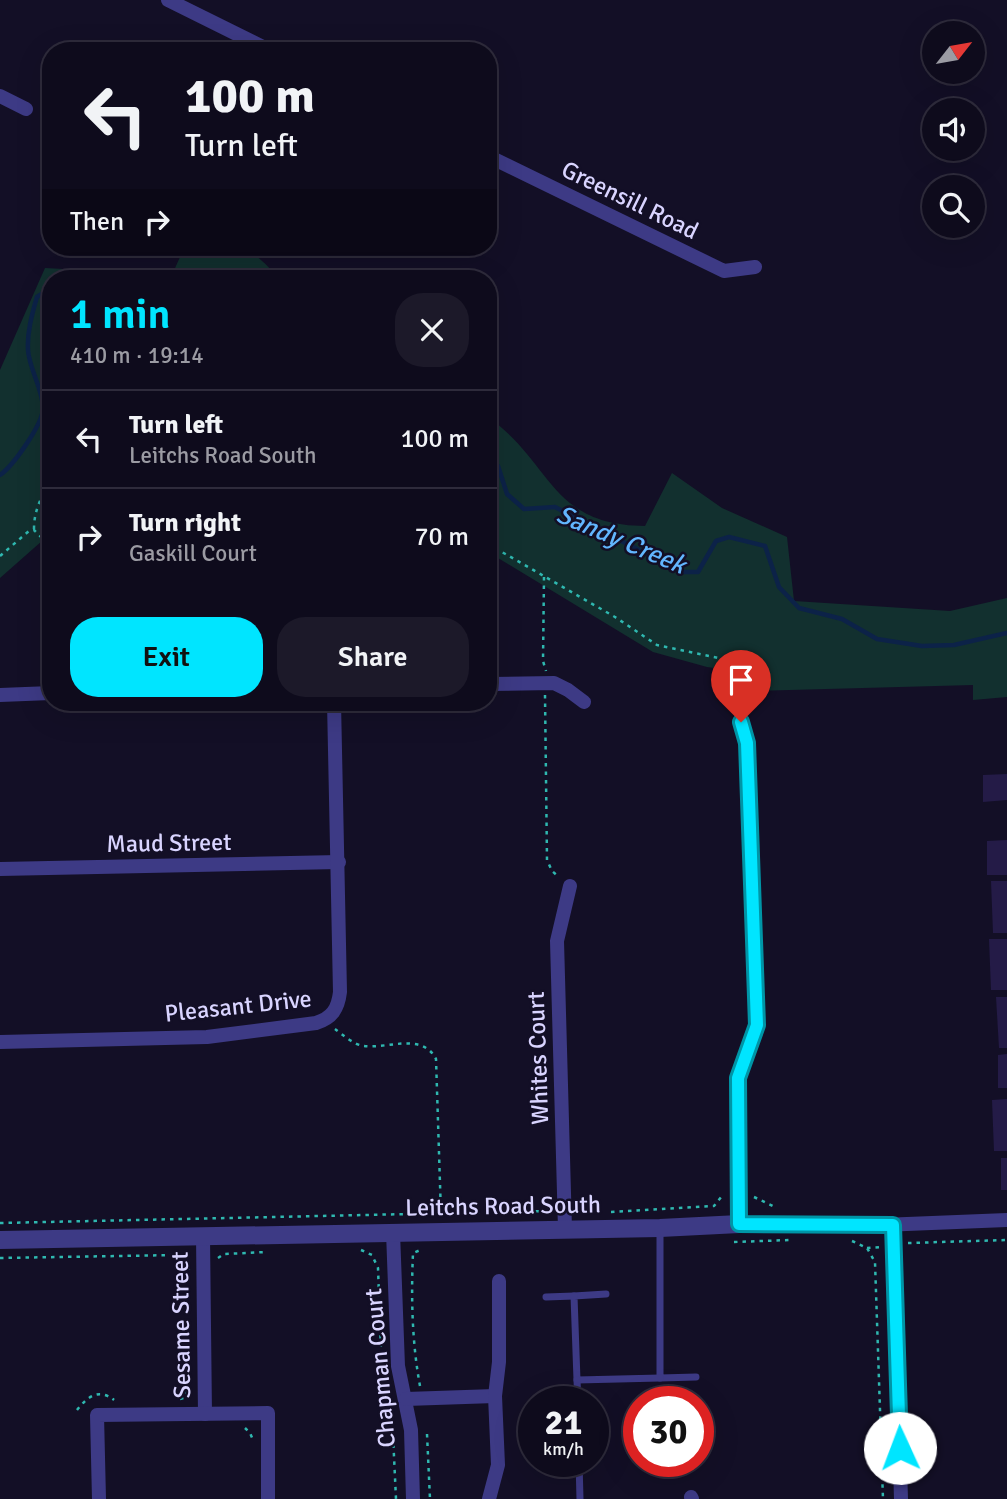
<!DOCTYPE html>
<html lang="en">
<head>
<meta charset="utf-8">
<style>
	:root { --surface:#0e0b1c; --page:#1c1929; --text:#f1f3f6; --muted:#9b9ba3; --line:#2e2b3b; --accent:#00e5ff }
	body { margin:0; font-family:Signika,sans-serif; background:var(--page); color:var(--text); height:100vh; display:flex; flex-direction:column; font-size:26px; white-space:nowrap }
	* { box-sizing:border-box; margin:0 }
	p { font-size:23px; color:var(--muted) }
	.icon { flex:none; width:38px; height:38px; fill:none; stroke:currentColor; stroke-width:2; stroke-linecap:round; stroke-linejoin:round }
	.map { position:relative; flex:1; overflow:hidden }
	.side { position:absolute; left:42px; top:270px; width:455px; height:441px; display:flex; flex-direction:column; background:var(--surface); border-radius:28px; box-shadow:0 7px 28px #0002,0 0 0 2px var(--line) }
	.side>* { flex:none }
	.hud { position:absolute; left:42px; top:42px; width:455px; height:214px; border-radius:28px; box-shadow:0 7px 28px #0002,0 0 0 2px var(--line); background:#0e0b1c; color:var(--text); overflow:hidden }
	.needle { width:46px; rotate:59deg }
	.controls { position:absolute; left:922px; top:21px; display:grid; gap:14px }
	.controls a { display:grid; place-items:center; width:63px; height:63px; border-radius:50%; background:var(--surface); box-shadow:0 7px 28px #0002,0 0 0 2px var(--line); font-size:35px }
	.speed { position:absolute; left:518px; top:1386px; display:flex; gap:14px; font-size:35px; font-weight:700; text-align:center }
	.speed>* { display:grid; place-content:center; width:91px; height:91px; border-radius:50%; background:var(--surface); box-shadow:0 7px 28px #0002,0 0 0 2px var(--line); line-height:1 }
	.speed small { font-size:18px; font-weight:400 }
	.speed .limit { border:10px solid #d22; background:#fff; color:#111 }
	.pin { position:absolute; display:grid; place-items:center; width:60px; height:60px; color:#fff; margin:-72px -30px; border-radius:50% 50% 50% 0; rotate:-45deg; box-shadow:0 0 7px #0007 }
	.pin .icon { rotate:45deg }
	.me { position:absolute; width:77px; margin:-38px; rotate:358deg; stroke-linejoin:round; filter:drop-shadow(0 0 5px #0008) }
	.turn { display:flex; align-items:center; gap:24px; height:147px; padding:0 28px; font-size:32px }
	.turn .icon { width:91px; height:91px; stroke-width:2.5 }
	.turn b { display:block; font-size:49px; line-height:60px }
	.then { display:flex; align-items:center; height:66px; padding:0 28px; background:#0003; gap:14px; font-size:26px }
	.round { display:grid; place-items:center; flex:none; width:74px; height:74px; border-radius:28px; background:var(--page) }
	.summary { display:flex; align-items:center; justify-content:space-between; height:119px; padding:0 28px }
	h1 { font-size:42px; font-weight:600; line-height:52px; color:var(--accent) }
	.primary-button { display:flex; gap:14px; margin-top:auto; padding:14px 28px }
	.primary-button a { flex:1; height:80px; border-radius:28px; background:var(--accent); color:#111; font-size:28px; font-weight:600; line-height:80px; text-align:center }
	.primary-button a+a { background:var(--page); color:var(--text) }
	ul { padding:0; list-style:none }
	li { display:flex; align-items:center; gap:21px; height:98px; padding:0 28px; border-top:2px solid var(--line) }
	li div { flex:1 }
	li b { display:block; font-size:26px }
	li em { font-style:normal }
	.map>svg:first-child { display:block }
</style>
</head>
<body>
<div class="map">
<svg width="1007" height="1499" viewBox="0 0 1007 1499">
	<rect width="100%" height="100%" fill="#130f26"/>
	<!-- green -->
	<g fill="#12302f">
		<path d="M212,247C247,247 255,251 278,278H51V533L0,578V370L45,268L172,275L184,248Z"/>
		<path d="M488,417C553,463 549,525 645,526L672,473L722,508L787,537L794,601L950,611L1007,598V697L973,700V685L757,691V674L707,667L653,652L488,552Z"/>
	</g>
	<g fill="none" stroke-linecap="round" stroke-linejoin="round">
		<!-- stream -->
		<g stroke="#0c2248" stroke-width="4.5">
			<path d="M488,464L498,466L507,494L524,509L555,507L682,572H698L716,541L729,537L765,546L779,587L799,608L842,619L877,639L922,646L954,645L1007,633"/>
			<path d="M0,475C13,466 43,424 43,408C43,390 29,368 28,350C27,332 32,314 37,297L51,288"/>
		</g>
	</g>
	<!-- building -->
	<g fill="#241b47">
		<path d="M1007,774V800L983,802V775Z"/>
		<path d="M1007,840V875H987V841Z"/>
		<path d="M991,881H1007V933H993Z"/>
		<path d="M989,939H1007V990H991Z"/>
		<path d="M996,997H1007V1048H999Z"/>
		<path d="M1007,1054V1088H998V1055Z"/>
		<path d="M1007,1099V1151H994L992,1100Z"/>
		<rect x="1001" y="1158" width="6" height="32"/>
	</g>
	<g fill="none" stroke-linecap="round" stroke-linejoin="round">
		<!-- path -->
		<g stroke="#2fb8b0" stroke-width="2.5" stroke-dasharray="3.5 5" stroke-linecap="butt">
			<path d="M34,529C34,512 40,497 51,484"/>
			<path d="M488,544L615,617L657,645L747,664L742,707"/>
			<path d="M0,556L29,531L34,530L51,547"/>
			<path d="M544,577L543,661L546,671"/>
			<path d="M545,695L547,860L552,871L559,877"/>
			<path d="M335,1029C343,1035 354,1045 364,1046C388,1049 422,1032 436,1059L441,1215"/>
			<path d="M754,1197L773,1206"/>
			<path d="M611,1212L714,1206L722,1196"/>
			<path d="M0,1223L546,1211L550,1206"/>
			<path d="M852,1241L867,1248L875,1262L883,1499"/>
			<path d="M734,1242L790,1240"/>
			<path d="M908,1243L1007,1240"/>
			<path d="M867,1248L881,1247"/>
			<path d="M361,1250L372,1255L378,1268L382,1380L393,1435L396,1499"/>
			<path d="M0,1258L178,1255L186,1261L189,1270"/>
			<path d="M218,1258L224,1254L267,1252"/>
			<path d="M420,1386C412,1343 411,1297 413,1253L423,1249"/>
			<path d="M180,1399L184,1398L186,1390L188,1319"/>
			<path d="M77,1410C88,1396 99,1388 114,1400"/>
			<path d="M245,1428L250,1433L253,1440"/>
			<path d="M427,1434L430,1499"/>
		</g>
		<!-- service -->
		<g stroke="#3d3a85" stroke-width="7">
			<path d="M660,1228V1378L696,1377"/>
			<path d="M606,1294L574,1296L577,1380L660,1378"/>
			<path d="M546,1297L574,1296"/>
			<path d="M577,1380L578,1402"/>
			<path d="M579,1461L580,1499"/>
		</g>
		<!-- minor -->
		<g stroke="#3d3a85" stroke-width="14">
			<path d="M168,0L271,51"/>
			<path d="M0,96L26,109"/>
			<path d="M488,156L724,271L755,267"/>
			<path d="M488,684L554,683L568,690L584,702"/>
			<path d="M0,695L51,693"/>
			<path d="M741,722L747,743L757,1025L738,1078L739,1224L857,1226L1007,1220"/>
			<path d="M0,869L339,862"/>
			<path d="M0,1042L207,1037L316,1023C332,1018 338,1009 340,992L334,702"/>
			<path d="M893,1225L901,1499"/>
			<path d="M565,1229L557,941L570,886"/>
			<path d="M393,1232L398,1366L411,1430L413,1499"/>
			<path d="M203,1236L205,1414"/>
			<path d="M406,1399L495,1396"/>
			<path d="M691,1497L692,1499"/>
			<path d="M99,1499L97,1415L268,1413V1499"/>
			<path d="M489,1499L498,1465L495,1396L499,1362V1281"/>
		</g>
		<!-- tertiary -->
		<path stroke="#3d3a85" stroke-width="18" d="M0,1240L660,1228L739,1224"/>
	</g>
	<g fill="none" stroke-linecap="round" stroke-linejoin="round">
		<!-- route casing -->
		<g stroke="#0095a6" stroke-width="18">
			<path id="route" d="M741,722L747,743L757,1025L738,1078L739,1224L893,1225L900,1448"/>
		</g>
		<!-- route -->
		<use href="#route" stroke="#00e5ff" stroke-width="12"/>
	</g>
	<g text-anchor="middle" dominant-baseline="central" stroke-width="5" stroke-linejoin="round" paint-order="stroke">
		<!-- street labels -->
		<g font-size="24" fill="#d9d4ff" stroke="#130f26">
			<text transform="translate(630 200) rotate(26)">Greensill Road</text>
			<text transform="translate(169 843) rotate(-1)">Maud Street</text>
			<text transform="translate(238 1006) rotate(-6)">Pleasant Drive</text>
			<text transform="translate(538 1058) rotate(-92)">Whites Court</text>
			<text transform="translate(503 1206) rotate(-1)">Leitchs Road South</text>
			<text transform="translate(181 1325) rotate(-91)">Sesame Street</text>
			<text transform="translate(380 1368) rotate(-95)">Chapman Court</text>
		</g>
		<!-- water labels -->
		<g font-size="26" font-style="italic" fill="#62b6ff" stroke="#130f26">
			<text transform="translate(621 540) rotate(23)">Sandy Creek</text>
		</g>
	</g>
</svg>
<div class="controls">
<a><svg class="needle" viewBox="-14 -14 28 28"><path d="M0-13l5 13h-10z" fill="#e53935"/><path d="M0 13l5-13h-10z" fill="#9b9ba3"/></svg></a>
<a><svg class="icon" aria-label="sound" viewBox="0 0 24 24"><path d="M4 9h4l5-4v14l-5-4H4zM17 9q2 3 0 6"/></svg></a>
<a><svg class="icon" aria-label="search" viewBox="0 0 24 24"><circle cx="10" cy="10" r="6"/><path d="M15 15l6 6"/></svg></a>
</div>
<div class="speed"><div>21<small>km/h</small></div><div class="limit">30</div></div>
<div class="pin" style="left:741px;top:722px;background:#d93025"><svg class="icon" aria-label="arrive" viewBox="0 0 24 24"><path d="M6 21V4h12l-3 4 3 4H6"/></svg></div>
<svg class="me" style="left:900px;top:1448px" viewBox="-20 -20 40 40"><circle r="19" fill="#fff"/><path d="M0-13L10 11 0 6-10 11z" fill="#00e5ff"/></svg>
<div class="hud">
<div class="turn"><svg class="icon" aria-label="left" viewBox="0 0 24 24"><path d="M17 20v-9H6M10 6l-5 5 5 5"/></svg><div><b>100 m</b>Turn left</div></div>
<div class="then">Then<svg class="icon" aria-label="right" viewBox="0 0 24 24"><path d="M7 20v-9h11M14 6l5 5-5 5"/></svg></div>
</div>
<section class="side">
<div class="summary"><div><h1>1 min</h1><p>410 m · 19:14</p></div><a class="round"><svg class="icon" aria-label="close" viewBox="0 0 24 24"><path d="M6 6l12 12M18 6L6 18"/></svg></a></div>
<ul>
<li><svg class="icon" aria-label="left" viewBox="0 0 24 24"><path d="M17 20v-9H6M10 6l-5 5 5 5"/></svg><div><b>Turn left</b><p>Leitchs Road South</p></div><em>100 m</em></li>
<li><svg class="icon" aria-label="right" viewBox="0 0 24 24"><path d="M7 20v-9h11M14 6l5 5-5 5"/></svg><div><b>Turn right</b><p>Gaskill Court</p></div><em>70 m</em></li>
</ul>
<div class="primary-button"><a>Exit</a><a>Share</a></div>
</section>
</div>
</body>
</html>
